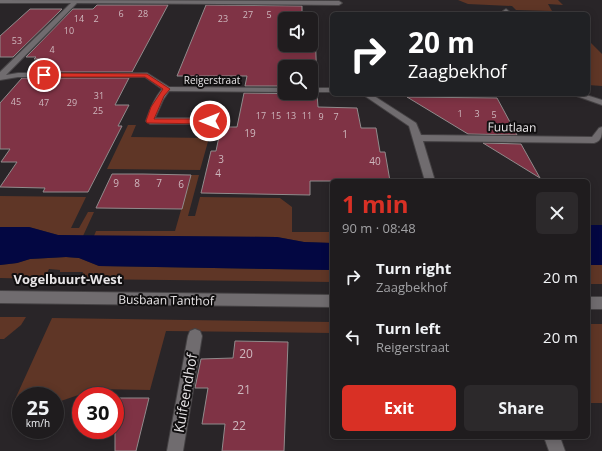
<!DOCTYPE html>
<html lang="en">
<head>
<meta charset="utf-8">
<style>
	:root { --surface:#1f1c1e; --page:#2c292b; --text:#f1f3f6; --muted:#a1a1a4; --line:#3c3a3c; --accent:#d93025 }
	body { margin:0; font-family:"Open Sans",sans-serif; background:var(--page); color:var(--text); height:100vh; display:flex; flex-direction:column; font-size:15px; white-space:nowrap }
	* { box-sizing:border-box; margin:0 }
	p { font-size:13px; color:var(--muted) }
	.icon { flex:none; width:22px; height:22px; fill:none; stroke:currentColor; stroke-width:2; stroke-linecap:round; stroke-linejoin:round }
	.map { position:relative; flex:1; overflow:hidden }
	.sheet { position:absolute; left:330px; top:179px; width:260px; height:260px; display:flex; flex-direction:column; background:var(--surface); border-radius:6px; box-shadow:0 2px 10px #0003,0 0 0 1px var(--line) }
	.sheet>* { flex:none }
	.top-card { position:absolute; left:330px; top:12px; width:260px; height:84px; border-radius:6px; box-shadow:0 2px 10px #0003,0 0 0 1px var(--line); background:#202124; color:#fff; overflow:hidden }
	.tools { position:absolute; left:278px; top:12px; display:grid; gap:8px }
	.tools a { display:grid; place-items:center; width:40px; height:40px; border-radius:6px; background:var(--surface); box-shadow:0 2px 10px #0003,0 0 0 1px var(--line); font-size:20px }
	.speed { position:absolute; left:12px; top:387px; display:flex; gap:8px; font-size:20px; font-weight:700; text-align:center }
	.speed>* { display:grid; place-content:center; width:52px; height:52px; border-radius:50%; background:var(--surface); box-shadow:0 2px 10px #0003,0 0 0 1px var(--line); line-height:1 }
	.speed small { font-size:10px; font-weight:400 }
	.speed .limit { border:6px solid #d22; background:#fff; color:#111 }
	.pin { position:absolute; display:grid; place-items:center; width:34px; height:34px; color:#fff; margin:-17px; border:2px solid #fff; border-radius:50%; box-shadow:0 1px 4px #0007 }
	.me { position:absolute; width:44px; margin:-22px; rotate:270deg; stroke-linejoin:round; filter:drop-shadow(0 0 3px #0008) }
	.turn { display:flex; align-items:center; gap:14px; height:84px; padding:0 12px; font-size:18px }
	.turn .icon { width:52px; height:52px; stroke-width:2.5 }
	.turn b { display:block; font-size:28px; line-height:34px }
	.round { display:grid; place-items:center; flex:none; width:42px; height:42px; border-radius:6px; background:var(--page) }
	.overview { display:flex; align-items:center; justify-content:space-between; height:68px; padding:0 12px }
	h1 { font-size:24px; font-weight:700; line-height:30px; color:var(--accent) }
	.primary-button { display:flex; gap:8px; margin-top:auto; padding:8px 12px }
	.primary-button a { flex:1; height:46px; border-radius:6px; background:var(--accent); color:#fff; font-size:16px; font-weight:700; line-height:46px; text-align:center }
	.primary-button a+a { background:var(--page); color:var(--text) }
	ul { padding:0; list-style:none }
	li { display:flex; align-items:center; gap:12px; height:60px; padding:0 12px }
	li div { flex:1 }
	li b { display:block; font-size:15px }
	li em { font-style:normal }
	.map>svg:first-child { display:block }
</style>
</head>
<body>
<div class="map">
<svg width="602" height="451" viewBox="0 0 602 451">
	<rect width="100%" height="100%" fill="#292528"/>
	<!-- green -->
	<g fill="#5f3626">
		<path d="M458,0H558L563,5L548,4L552,11L516,10L512,6L468,4Z"/>
		<path d="M588,42H590L602,54V86L588,85Z"/>
		<path d="M128,125H136L131,137L209,138L200,170L107,169Z"/>
		<path d="M191,175H199L188,216H195L200,197L280,198L292,207V232H332V243L304,242L277,237L94,236L96,231H175Z"/>
		<path d="M0,196L86,197L71,228H79L88,212H94L83,236L58,235L29,227H0Z"/>
		<path d="M66,257L79,258L99,266L332,270V282L80,279L83,272H60V270L49,269L44,279L0,278V265L17,263L30,259Z"/>
		<rect x="588" y="265" width="14" height="19"/>
		<path d="M0,317H26L21,325L4,339H0Z"/>
		<path d="M52,318L332,322V333L166,331L150,390L96,389L55,403V396H21V405L12,406Z"/>
		<rect x="588" y="324" width="14" height="79"/>
	</g>
	<!-- water -->
	<g fill="#030742">
		<rect x="588" y="225" width="14" height="40"/>
		<path d="M0,227H29L58,235L277,237L304,242L332,243V270L99,266L79,258L66,257L30,259L17,263L0,265Z"/>
	</g>
	<!-- building -->
	<g fill="#7f3345" stroke="#918b8c" fill-rule="evenodd">
		<path d="M97,5H168L132,72H28L39,59H34L36,57H26L73,9H93Z"/>
		<path d="M206,5L302,6V16H313V27H315L317,86H311V67H285V86H245L247,76H177ZM285,19H311V45H285Z"/>
		<path d="M30,9H62L13,57H0V36Z"/>
		<path d="M22,78H129L115,105H129L118,126H122L88,192H43L45,188L0,187L17,162H1L10,149H0V103Z"/>
		<path d="M244,93L317,94L318,107L357,108L361,128H376L380,152H385L390,181H310V195L201,193L211,151H216L221,127H237Z"/>
		<path d="M407,97L497,98L517,135L468,134Z"/>
		<path d="M483,143L521,144L540,178Z"/>
		<path d="M112,174H143L191,175L182,209L96,208Z"/>
		<path d="M235,341L288,342L284,451H222L225,424H202L208,388H195L201,359L233,358Z"/>
		<path d="M115,398H149L136,451H115Z"/>
	</g>
	<g fill="none" stroke-linecap="round" stroke-linejoin="round">
		<!-- service casing -->
		<g stroke="#454244" stroke-width="2">
			<g id="service">
				<path d="M0,291L332,295V307L0,303Z"/>
				<rect x="588" y="297" width="14" height="12"/>
			</g>
		</g>
		<!-- minor casing -->
		<g stroke="#454244" stroke-width="2">
			<g id="minor">
				<path d="M0,0L339,1L342,3L339,5L77,3L6,75L18,73H147L169,87L285,88V92L169,91L163,100L155,118H210L214,121L210,124H150L146,121C150,109 154,99 162,89L145,77H18L0,80V72L71,3H0Z"/>
				<path d="M506,9L512,14H506L503,11Z"/>
				<rect x="311" y="88" width="21" height="4"/>
				<path d="M362,94H371L416,123L421,135L592,137L599,128L602,127C602,134 602,141 594,143L423,141L435,181H425L409,126Z"/>
				<path d="M571,94H583L602,100V105Z"/>
				<path d="M195,329L200,331L202,336L183,451H167L188,336L190,331Z"/>
				<path d="M544,437H560L565,451H549Z"/>
			</g>
		</g>
		<!-- service -->
		<use href="#service" fill="#706c6f" fill-rule="evenodd"/>
		<!-- minor -->
		<use href="#minor" fill="#706c6f" fill-rule="evenodd"/>
	</g>
	<!-- route -->
	<path fill="#d93025" stroke="#8d1f18" d="M42,73L147,74L170,89L164,96L154,119H210L214,121L210,124L147,123L146,121L151,107L163,89L145,77H44L41,75Z"/>
	<g text-anchor="middle" dominant-baseline="central" stroke-width="4" stroke-linejoin="round" paint-order="stroke">
		<!-- far-number labels -->
		<g font-size="9" fill="#ceb8be">
			<text x="121" y="13">6</text>
			<text x="143" y="13">28</text>
			<text x="248" y="14">27</text>
			<text x="269" y="14">5</text>
			<text x="79" y="18">14</text>
			<text x="96" y="18">2</text>
			<text x="223" y="18">23</text>
			<text x="69" y="30">10</text>
			<text x="17" y="40">53</text>
			<text x="52" y="49">4</text>
			<text x="99" y="95">31</text>
			<text x="16" y="101">45</text>
			<text x="44" y="102">47</text>
			<text x="72" y="102">29</text>
			<text x="98" y="110">25</text>
			<text x="460" y="113">1</text>
			<text x="477" y="113">3</text>
			<text x="494" y="114">5</text>
			<text x="261" y="115">17</text>
			<text x="276" y="115">15</text>
			<text x="291" y="115">13</text>
			<text x="307" y="115">11</text>
			<text x="321" y="116">9</text>
			<text x="336" y="116">7</text>
		</g>
		<!-- far-street labels -->
		<g font-size="10" fill="#e8e5e7" stroke="#110f10">
			<text x="212" y="80">Reigerstraat</text>
		</g>
		<!-- number labels -->
		<g font-size="10" fill="#ceb8be">
			<text x="250" y="133">19</text>
			<text x="345" y="134">1</text>
			<text x="221" y="159">3</text>
			<text x="375" y="161">40</text>
			<text x="218" y="173">4</text>
			<text x="116" y="183">9</text>
			<text x="137" y="183">8</text>
			<text x="159" y="183">7</text>
			<text x="181" y="184">6</text>
		</g>
		<!-- street labels -->
		<g font-size="12" fill="#e8e5e7" stroke="#110f10">
			<text transform="translate(512 127) rotate(1)">Fuutlaan</text>
			<text transform="translate(166 300) rotate(1)">Busbaan Tanthof</text>
		</g>
		<!-- near-number labels -->
		<g font-size="12" fill="#ceb8be">
			<text x="246" y="353">20</text>
			<text x="244" y="389">21</text>
			<text x="239" y="425">22</text>
		</g>
		<!-- neighbourhood labels -->
		<g font-size="13" font-weight="bold" fill="#e8e5e7" stroke="#110f10">
			<text x="68" y="279">Vogelbuurt-West</text>
		</g>
		<!-- near-street labels -->
		<g font-size="14" fill="#e8e5e7" stroke="#110f10">
			<text transform="translate(185 393) rotate(-80)">Kuifeendhof</text>
		</g>
	</g>
</svg>
<div class="tools">
<a><svg class="icon" aria-label="sound" viewBox="0 0 24 24"><path d="M4 9h4l5-4v14l-5-4H4zM17 9q2 3 0 6"/></svg></a>
<a><svg class="icon" aria-label="search" viewBox="0 0 24 24"><circle cx="10" cy="10" r="6"/><path d="M15 15l6 6"/></svg></a>
</div>
<div class="speed"><div>25<small>km/h</small></div><div class="limit">30</div></div>
<div class="pin" style="left:44px;top:75px;background:#d93025"><svg class="icon" aria-label="arrive" viewBox="0 0 24 24"><path d="M6 21V4h12l-3 4 3 4H6"/></svg></div>
<svg class="me" style="left:210px;top:121px" viewBox="-20 -20 40 40"><circle r="17" fill="#d93025" stroke="#fff" stroke-width="3"/><path d="M0-11L8 9 0 5-8 9z" fill="#fff"/></svg>
<div class="top-card">
<div class="turn"><svg class="icon" aria-label="right" viewBox="0 0 24 24"><path d="M7 20v-9h11M14 6l5 5-5 5"/></svg><div><b>20 m</b>Zaagbekhof</div></div>
</div>
<section class="sheet">
<div class="overview"><div><h1>1 min</h1><p>90 m · 08:48</p></div><a class="round"><svg class="icon" aria-label="close" viewBox="0 0 24 24"><path d="M6 6l12 12M18 6L6 18"/></svg></a></div>
<ul>
<li><svg class="icon" aria-label="right" viewBox="0 0 24 24"><path d="M7 20v-9h11M14 6l5 5-5 5"/></svg><div><b>Turn right</b><p>Zaagbekhof</p></div><em>20 m</em></li>
<li><svg class="icon" aria-label="left" viewBox="0 0 24 24"><path d="M17 20v-9H6M10 6l-5 5 5 5"/></svg><div><b>Turn left</b><p>Reigerstraat</p></div><em>20 m</em></li>
</ul>
<div class="primary-button"><a>Exit</a><a>Share</a></div>
</section>
</div>
</body>
</html>
